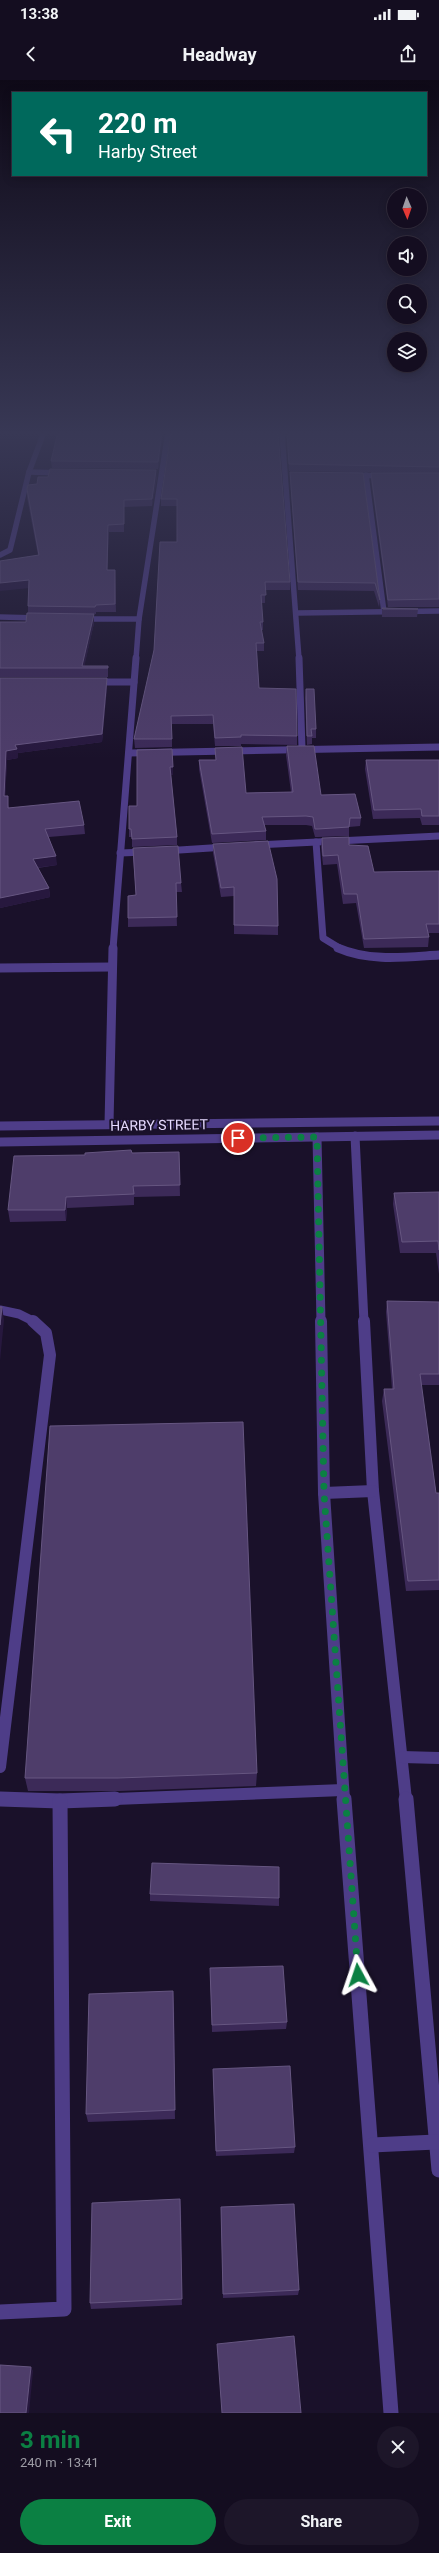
<!DOCTYPE html>
<html lang="en">
<head>
<meta charset="utf-8">
<style>
	:root { --surface:#140d20; --page:#1d1629; --text:#f1f3f6; --muted:#9d9ca5; --line:#332d3e; --accent:#0b8043 }
	body { margin:0; font-family:Roboto,sans-serif; background:var(--page); color:var(--text); height:100vh; display:flex; flex-direction:column; font-size:15px; white-space:nowrap }
	* { box-sizing:border-box; margin:0 }
	p { font-size:13px; color:var(--muted) }
	.icon { flex:none; width:22px; height:22px; fill:none; stroke:currentColor; stroke-width:2; stroke-linecap:round; stroke-linejoin:round }
	.map { position:relative; height:2333px; overflow:hidden }
	.drawer { display:flex; flex-direction:column; background:var(--surface); flex:1 }
	.drawer>* { flex:none }
	.guide { position:absolute; left:12px; top:12px; width:415px; height:84px; border-radius:0px; box-shadow:0 2px 10px #0003,0 0 0 1px var(--line); background:#00695c; color:#fff; overflow:hidden }
	.needle { width:26px; rotate:178deg }
	.controls { position:absolute; left:387px; top:108px; display:grid; gap:8px }
	.controls a { display:grid; place-items:center; width:40px; height:40px; border-radius:50%; background:var(--surface); box-shadow:0 2px 10px #0003,0 0 0 1px var(--line); font-size:20px }
	.pin { position:absolute; display:grid; place-items:center; width:34px; height:34px; color:#fff; margin:-17px; border:2px solid #fff; border-radius:50%; box-shadow:0 1px 4px #0007 }
	.me { position:absolute; width:44px; margin:-22px; rotate:355deg; stroke-linejoin:round; filter:drop-shadow(0 0 3px #0008) }
	.turn { display:flex; align-items:center; gap:14px; height:84px; padding:0 20px; font-size:18px }
	.turn .icon { width:52px; height:52px; stroke-width:2.5 }
	.turn b { display:block; font-size:28px; line-height:34px }
	.round { display:grid; place-items:center; flex:none; width:42px; height:42px; border-radius:21px; background:var(--page) }
	.head { display:flex; align-items:center; justify-content:space-between; height:68px; padding:0 20px }
	h1 { font-size:24px; font-weight:700; line-height:30px; color:var(--accent) }
	.button { display:flex; gap:8px; margin-top:auto; padding:8px 20px }
	.button a { flex:1; height:46px; border-radius:24px; background:var(--accent); color:#fff; font-size:16px; font-weight:700; line-height:46px; text-align:center }
	.button a+a { background:var(--page); color:var(--text) }
	.status { display:flex; justify-content:space-between; align-items:center; height:28px; padding:0 20px; background:var(--surface); direction:ltr }
	.status svg { height:11px; fill:currentColor }
	header { display:flex; justify-content:space-between; align-items:center; height:52px; padding:0 20px; background:var(--surface); font-size:18px; font-weight:700 }
	.map>svg:first-child { display:block }
</style>
</head>
<body>
<div class="status"><b>13:38</b><svg viewBox="0 0 49 12"><path d="M0 12V9h3v3zM5 12V6h3v6zM10 12V3h3v9zM15 12V0h3v12zM26 1h20v11H26zM47 4h2v5h-2z"/></svg></div>
<header><svg class="icon" aria-label="back" viewBox="0 0 24 24"><path d="M15 5l-7 7 7 7"/></svg>Headway<svg class="icon" aria-label="share" viewBox="0 0 24 24"><path d="M12 15V3M7 8l5-5 5 5M5 13v7h14v-7"/></svg></header>
<div class="map">
<svg width="439" height="2333" viewBox="0 0 439 2333">
	<rect width="100%" height="100%" fill="#1a112a"/>
	<g fill="none" stroke-linecap="round" stroke-linejoin="round">
		<!-- minor-far4 -->
		<g stroke="#4e3d88" stroke-width="5.5">
			<path d="M282,354L299,579"/>
			<path d="M29,392L63,393"/>
			<path d="M351,395L385,396"/>
			<path d="M366,395L384,532"/>
			<path d="M0,475L10,470L29,392L44,352"/>
			<path d="M297,533L439,531"/>
			<path d="M0,537L39,538"/>
			<path d="M81,539H139"/>
			<path d="M136,579L139,539L168,352"/>
		</g>
		<!-- minor-far3 -->
		<g stroke="#4e3d88" stroke-width="7">
			<path d="M299,578L302,668"/>
			<path d="M94,602H134"/>
			<path d="M129,673L439,667"/>
			<path d="M316,762L323,858L341,869"/>
			<path d="M256,765L439,756"/>
			<path d="M164,771L226,767"/>
			<path d="M120,773L146,772"/>
			<path d="M113,869L136,578"/>
		</g>
		<!-- minor-far2 -->
		<g stroke="#4e3d88" stroke-width="9">
			<path d="M338,868C370,882 406,877 439,875"/>
			<path d="M0,888L112,887"/>
			<path d="M109,1044L113,868"/>
			<path d="M0,1046L439,1041"/>
			<path d="M355,1056L364,1242"/>
			<path d="M317,1057L321,1242"/>
			<path d="M0,1062L439,1055"/>
			<path d="M0,1230L19,1234L35,1242"/>
		</g>
		<!-- minor-far1 -->
		<g stroke="#4e3d88" stroke-width="12">
			<path d="M321,1241L324,1413L344,1720"/>
			<path d="M364,1241L373,1411L406,1720"/>
			<path d="M324,1413L373,1411"/>
			<path d="M402,1677L439,1678"/>
			<path d="M0,1687L50,1275L46,1253L33,1241"/>
			<path d="M0,1719L26,1720"/>
			<path d="M89,1720L343,1710"/>
		</g>
		<!-- minor -->
		<g stroke="#4e3d88" stroke-width="15">
			<path d="M0,1719L60,1721L115,1719"/>
			<path d="M344,1719L391,2333"/>
			<path d="M406,1719L439,2090"/>
			<path d="M372,2065L436,2062"/>
			<path d="M0,2232L64,2229L60,1721"/>
		</g>
	</g>
	<!-- wall -->
	<g fill="#3c2a58">
		<path d="M50,352H164L158,389L52,388L51,381L57,355H50Z"/>
		<path d="M171,352L290,502V510H265V523H261L263,542V550H261L264,563V571H257L259,608L297,656V665L241,664V666H215L213,644H172V667L135,668L134,659L154,570L177,462V426H161V419Z"/>
		<path d="M287,352L439,353V527H388L371,400V393H417L289,391L287,359Z"/>
		<path d="M290,392L363,393L380,520L379,527L374,511L298,510L290,399Z"/>
		<path d="M157,397L152,426L124,427V452H109L107,490H115L116,532H96V534L28,533V526L29,508L38,475L27,417V409L37,404Z"/>
		<path d="M382,528L418,529L417,537H382Z"/>
		<path d="M0,542L94,543L84,586H108V597H0Z"/>
		<path d="M0,598L107,607L102,662L18,673V678L7,680L5,716L9,728L84,745L85,754L49,757L57,785L38,788L49,808L50,817L0,828Z"/>
		<path d="M306,609L316,649V658H312V664L307,665L305,618Z"/>
		<path d="M287,666L321,715L361,738L360,746L349,747V756L318,757H315L312,746L306,745H264L266,751V760L212,763L199,689V680H216L215,668L246,713L291,712L286,675Z"/>
		<path d="M137,670L173,695H171L177,757V765L132,767V757H129V749L137,726Z"/>
		<path d="M366,680H439V745H422L420,738L373,739L365,689Z"/>
		<path d="M322,758L349,765L374,792L439,791V853H428L429,857L428,867L364,868L356,823L343,824L337,784L323,785L321,767Z"/>
		<path d="M213,764L278,846V855L234,854V816L221,817L213,773Z"/>
		<path d="M133,777L181,803L182,812H176L177,846L128,847V838L136,815Z"/>
		<path d="M179,1072L180,1116L134,1117V1125L67,1128L66,1141L10,1142L8,1130L85,1075L132,1073Z"/>
		<path d="M439,1112V1194L436,1173H400L393,1124L394,1113Z"/>
		<path d="M387,1221L439,1222V1305H421L436,1413H439V1510L406,1511L382,1321L384,1309H392L386,1232Z"/>
		<path d="M257,1693L256,1706L120,1711H28L25,1698Z"/>
		<path d="M150,1814L279,1818V1826L150,1821Z"/>
		<path d="M210,1888L287,1942L286,1949L212,1952Z"/>
		<path d="M174,1921L175,2039L88,2042L86,2034Z"/>
		<path d="M213,1989L295,2067L294,2073L216,2076Z"/>
		<path d="M181,2126L182,2225L91,2229L90,2223Z"/>
		<path d="M221,2127L299,2210L298,2215L223,2218Z"/>
	</g>
	<!-- shaded-wall -->
	<g fill="#27183e">
		<path d="M162,352H164L158,389V382Z"/>
		<path d="M156,390L157,397L152,426V419Z"/>
		<path d="M108,445L109,452L107,497V490Z"/>
		<path d="M29,500L30,508L0,511V503Z"/>
		<path d="M94,534V543L84,588L82,586Z"/>
		<path d="M107,598V607L102,662L18,673V678L7,680L5,725L4,716L6,671Z"/>
		<rect x="170" y="687" width="3" height="8"/>
		<path d="M56,776L57,785L34,788L33,779Z"/>
		<path d="M49,808L50,817L0,828V818Z"/>
		<path d="M66,1117L67,1128L66,1141L65,1130Z"/>
		<path d="M2,1227L4,1240L0,1281V1245Z"/>
		<path d="M173,1911L174,1921L175,2039V2030Z"/>
		<path d="M180,2119L181,2126L182,2225V2219Z"/>
		<path d="M31,2287L33,2291L29,2333H26Z"/>
	</g>
	<!-- building -->
	<g fill="#4e3d6a" stroke="#665681">
		<path d="M58,352H162L158,382L51,381Z"/>
		<path d="M171,352H278L290,502H265L266,515H261L263,542H260L264,563H256L259,608L296,609L297,656L241,655V657L215,658L213,635L171,636L172,659H134L154,570L160,462H177V419H161Z"/>
		<path d="M287,352L439,353V387L289,384Z"/>
		<path d="M50,389L156,390L152,419L124,420V444L108,445L107,490H115V524L96,525L95,527L28,526L29,500L0,503V481L39,475L27,409L28,405L37,404L38,397H48Z"/>
		<path d="M290,392L363,393L380,520L375,503L298,502Z"/>
		<path d="M371,393H439V519L388,520Z"/>
		<path d="M382,528L418,529H383Z"/>
		<path d="M27,533L94,534L82,586H108V588H0V542H26Z"/>
		<path d="M0,598H107L102,654L15,665L17,669L6,671L4,716H8V728L79,721L84,745L45,749L56,776L33,779L49,808L0,818Z"/>
		<path d="M306,609H314L316,649H311L312,656H307Z"/>
		<path d="M287,666H314L321,715L355,714L361,738H350L349,747L318,749H315L313,737L306,736L262,737L266,751L212,754L199,680H216L215,668L242,667L246,713L293,712Z"/>
		<path d="M172,669L173,687H170L177,757L132,759L131,749H129V726H137V670Z"/>
		<path d="M366,680H439V736H422L421,729L374,730Z"/>
		<path d="M349,757V765L368,766L374,792L439,791V844H426L429,857L364,859L357,814H344L338,775L323,776L322,758Z"/>
		<path d="M268,761L277,799L278,846L234,845V807L221,808L213,764Z"/>
		<path d="M178,766L181,803H176L177,837L128,838V816L136,815L133,768Z"/>
		<path d="M131,1070L132,1073L179,1072L180,1105L133,1106L134,1114L66,1117L65,1130H8L14,1076L85,1075V1073Z"/>
		<path d="M439,1112V1170L438,1161L402,1162L394,1113Z"/>
		<path d="M387,1221L439,1222V1294H420L436,1413H439V1500L408,1501L384,1309H394Z"/>
		<path d="M0,1227H2L0,1245Z"/>
		<path d="M243,1342L257,1693L118,1698H25L50,1346Z"/>
		<path d="M152,1783L279,1787V1818L150,1814Z"/>
		<path d="M283,1886L287,1942L212,1945L210,1888Z"/>
		<path d="M173,1911L175,2030L86,2034L89,1914Z"/>
		<path d="M290,1986L295,2067L216,2071L213,1989Z"/>
		<path d="M180,2119L182,2219L90,2223L92,2123Z"/>
		<path d="M294,2124L299,2210L223,2214L221,2127Z"/>
		<path d="M294,2256L301,2333H222L217,2264Z"/>
		<path d="M0,2285L31,2287L26,2333H0Z"/>
	</g>
	<!-- sky -->
	<linearGradient id="sky" x2="0" y2="1"><stop stop-color="#0e0917"/><stop offset="0.52" stop-color="#383855"/><stop offset="1" stop-color="#383855" stop-opacity="0"/></linearGradient>
	<rect width="439" height="679" fill="url(#sky)"/>
	<g fill="none" stroke-linecap="round" stroke-linejoin="round">
		<!-- route -->
		<path stroke="#0b8043" stroke-width="7" stroke-dasharray="0 12.6" d="M238,1058L317,1057L324,1413L358,1895"/>
	</g>
	<g text-anchor="middle" dominant-baseline="central" stroke-width="4" stroke-linejoin="round" paint-order="stroke">
		<!-- street labels -->
		<g font-size="14" fill="#e6daff" stroke="#1a112a">
			<text transform="translate(159 1045) rotate(-1)">HARBY STREET</text>
		</g>
	</g>
</svg>
<div class="controls">
<a><svg class="needle" viewBox="-14 -14 28 28"><path d="M0-13l5 13h-10z" fill="#e53935"/><path d="M0 13l5-13h-10z" fill="#9d9ca5"/></svg></a>
<a><svg class="icon" aria-label="sound" viewBox="0 0 24 24"><path d="M4 9h4l5-4v14l-5-4H4zM17 9q2 3 0 6"/></svg></a>
<a><svg class="icon" aria-label="search" viewBox="0 0 24 24"><circle cx="10" cy="10" r="6"/><path d="M15 15l6 6"/></svg></a>
<a><svg class="icon" aria-label="layers" viewBox="0 0 24 24"><path d="M12 4l9 5-9 5-9-5zM3 14l9 5 9-5"/></svg></a>
</div>
<div class="pin" style="left:238px;top:1058px;background:#d93025"><svg class="icon" aria-label="arrive" viewBox="0 0 24 24"><path d="M6 21V4h12l-3 4 3 4H6"/></svg></div>
<svg class="me" style="left:358px;top:1895px" viewBox="-20 -20 40 40"><path d="M0-17L14 15 0 8-14 15z" fill="#0b8043" stroke="#fff" stroke-width="4"/></svg>
<div class="guide">
<div class="turn"><svg class="icon" aria-label="left" viewBox="0 0 24 24"><path d="M17 20v-9H6M10 6l-5 5 5 5"/></svg><div><b>220 m</b>Harby Street</div></div>
</div>
</div>
<section class="drawer">
<div class="head"><div><h1>3 min</h1><p>240 m · 13:41</p></div><a class="round"><svg class="icon" aria-label="close" viewBox="0 0 24 24"><path d="M6 6l12 12M18 6L6 18"/></svg></a></div>
<div class="button"><a>Exit</a><a>Share</a></div>
</section>
</body>
</html>
